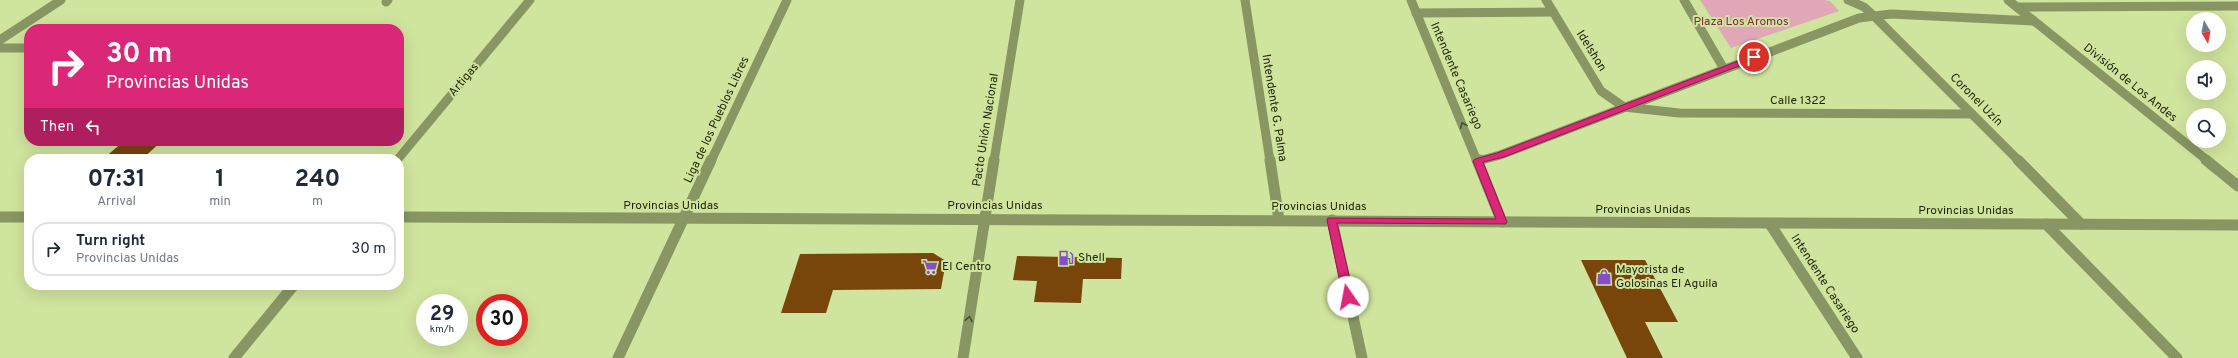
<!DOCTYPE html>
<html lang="en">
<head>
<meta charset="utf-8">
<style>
	:root { --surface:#fff; --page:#f6f6f7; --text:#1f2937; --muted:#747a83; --line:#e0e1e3 }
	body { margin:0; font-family:Overpass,sans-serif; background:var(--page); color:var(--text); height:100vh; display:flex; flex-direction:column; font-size:15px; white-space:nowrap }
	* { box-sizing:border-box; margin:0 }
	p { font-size:13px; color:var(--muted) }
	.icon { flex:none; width:22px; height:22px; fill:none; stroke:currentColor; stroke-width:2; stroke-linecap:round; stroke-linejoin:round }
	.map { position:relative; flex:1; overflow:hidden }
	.details { position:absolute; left:24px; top:154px; width:380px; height:136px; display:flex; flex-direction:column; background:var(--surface); border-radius:16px; box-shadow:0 4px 16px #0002 }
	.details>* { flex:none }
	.guide { position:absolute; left:24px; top:24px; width:380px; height:122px; border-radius:16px; box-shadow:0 4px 16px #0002; background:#db2777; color:#fff; overflow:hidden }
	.needle { width:26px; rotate:170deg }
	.controls { position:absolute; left:2186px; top:12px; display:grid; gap:8px }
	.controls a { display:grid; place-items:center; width:40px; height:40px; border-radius:50%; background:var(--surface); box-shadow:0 4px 16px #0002; font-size:20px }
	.speed { position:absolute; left:416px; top:294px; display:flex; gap:8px; font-size:20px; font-weight:700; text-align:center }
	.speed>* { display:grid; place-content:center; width:52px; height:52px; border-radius:50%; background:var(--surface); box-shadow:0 4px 16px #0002; line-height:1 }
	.speed small { font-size:10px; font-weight:400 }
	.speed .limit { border:6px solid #d22; background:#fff; color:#111 }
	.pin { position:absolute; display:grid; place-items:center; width:34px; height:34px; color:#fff; margin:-17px; border:2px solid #fff; border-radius:50%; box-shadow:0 1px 4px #0007 }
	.me { position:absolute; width:44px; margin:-22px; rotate:348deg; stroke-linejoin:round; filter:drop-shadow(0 0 3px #0008) }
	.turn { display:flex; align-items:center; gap:14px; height:84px; padding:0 16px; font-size:18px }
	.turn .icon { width:52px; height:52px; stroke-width:2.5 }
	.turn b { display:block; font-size:28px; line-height:34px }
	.then { display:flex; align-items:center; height:38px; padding:0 16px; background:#0003; gap:8px; font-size:15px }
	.eta { display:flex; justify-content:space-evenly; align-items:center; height:68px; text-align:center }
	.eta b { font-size:24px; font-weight:700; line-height:28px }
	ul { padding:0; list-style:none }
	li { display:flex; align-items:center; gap:12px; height:54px; margin:0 8px 6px; padding:0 8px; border:2px solid var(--line); border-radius:16px }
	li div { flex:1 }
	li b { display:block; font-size:15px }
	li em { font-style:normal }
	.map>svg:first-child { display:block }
</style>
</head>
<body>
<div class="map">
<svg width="2238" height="358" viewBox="0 0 2238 358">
	<rect width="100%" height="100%" fill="#cfe49c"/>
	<!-- green -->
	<path fill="#e0a8b6" d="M1700,0H1825L1830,1L1839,11L1731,48Z"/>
	<!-- building -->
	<g fill="#78450b">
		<path d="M124,141H162L142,159H103Z"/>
		<path d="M933,253L946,261L941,289L833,290L826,313H781L800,254Z"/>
		<path d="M1017,256L1122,258L1121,279H1083L1081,303L1034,302L1037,281L1013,280Z"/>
		<path d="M1581,260H1645L1678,322H1645L1663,358H1627Z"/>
	</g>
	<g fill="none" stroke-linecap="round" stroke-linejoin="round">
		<!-- service -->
		<g stroke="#879663" stroke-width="9">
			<path d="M386,2L388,0"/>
			<path d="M0,48H29"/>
		</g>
		<!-- minor-far1 -->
		<g stroke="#879663" stroke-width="9">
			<path d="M1245,0L1270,161"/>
			<path d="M1411,0L1477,161"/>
			<path d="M1546,0L1601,91L1624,107L1679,113L1972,114"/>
			<path d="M1684,0L1724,69"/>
			<path d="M1848,0L1864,7L1874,16L2019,161"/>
			<path d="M2017,7L2238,6"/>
			<path d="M1416,13L1553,12"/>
			<path d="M0,40L61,0"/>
			<path d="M711,161L787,0"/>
			<path d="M994,161L1020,0"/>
			<path d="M1478,161L1500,155L1859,18L1891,14L2034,21"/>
		</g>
		<!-- minor -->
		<g stroke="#879663" stroke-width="11">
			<path d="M1270,160L1279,220"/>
			<path d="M1477,160L1502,222"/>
			<path d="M2018,160L2081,224"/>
			<path d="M1478,161L1480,160"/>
			<path d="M1332,220L1362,358"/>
			<path d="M1770,224L1857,358"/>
			<path d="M2046,224L2177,358"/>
			<path d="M618,358L711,160"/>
			<path d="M963,358L994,160"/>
		</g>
		<!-- tertiary-far1 -->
		<g stroke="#879663" stroke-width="9">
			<path d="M2008,0L2208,161"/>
			<path d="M398,159L530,0"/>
		</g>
		<!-- tertiary -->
		<g stroke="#879663" stroke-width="11">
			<path d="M2206,160L2238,186"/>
			<path d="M0,217H29"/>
			<path d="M399,217L2238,225"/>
			<path d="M234,358L294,285"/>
		</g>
	</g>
	<!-- one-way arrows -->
	<defs><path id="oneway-chevron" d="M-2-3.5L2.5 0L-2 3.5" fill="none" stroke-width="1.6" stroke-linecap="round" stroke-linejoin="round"/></defs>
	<g stroke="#47522c">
		<use href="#oneway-chevron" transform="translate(1463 125) rotate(-113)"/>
		<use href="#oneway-chevron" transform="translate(969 319) rotate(-81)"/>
	</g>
	<!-- route -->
	<path fill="#db2777" stroke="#8e194d" d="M1754,55L1758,57L1757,59L1504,157L1483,162L1507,222L1506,224L1337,223L1354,297L1348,300L1343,297L1327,220L1328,218L1496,219L1473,161L1475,159L1497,153Z"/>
	<!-- icons -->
	<defs>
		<g id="fuel-bare" transform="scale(1.2)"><path d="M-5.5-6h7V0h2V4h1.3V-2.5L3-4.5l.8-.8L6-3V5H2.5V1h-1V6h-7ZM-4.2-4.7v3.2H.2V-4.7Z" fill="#854fc6" stroke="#cfe49c" stroke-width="2.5" paint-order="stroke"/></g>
		<g id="supermarket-bare" transform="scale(1.2)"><path d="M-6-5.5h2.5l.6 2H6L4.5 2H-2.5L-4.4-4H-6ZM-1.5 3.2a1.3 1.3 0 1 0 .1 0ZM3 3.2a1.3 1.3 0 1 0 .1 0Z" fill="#854fc6" stroke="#cfe49c" stroke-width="2.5" paint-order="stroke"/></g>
		<g id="shop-bare" transform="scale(1.2)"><path d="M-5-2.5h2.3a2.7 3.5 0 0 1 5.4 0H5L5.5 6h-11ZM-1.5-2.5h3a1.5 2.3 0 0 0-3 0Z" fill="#854fc6" stroke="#cfe49c" stroke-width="2.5" paint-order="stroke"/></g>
	</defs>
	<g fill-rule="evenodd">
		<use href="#fuel-bare" x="1066" y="258"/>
		<use href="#supermarket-bare" x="930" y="267"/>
		<use href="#shop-bare" x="1604" y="277"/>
	</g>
	<g text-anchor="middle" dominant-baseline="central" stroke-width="4" stroke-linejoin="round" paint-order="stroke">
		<!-- park labels -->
		<g font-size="12" fill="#842549" stroke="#cfe49c">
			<text x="1741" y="22">Plaza Los Aromos</text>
		</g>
		<!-- street labels -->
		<g font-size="12" fill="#1d2407" stroke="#cfe49c">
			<text transform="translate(1591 51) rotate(58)">Idelshon</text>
			<text transform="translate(1456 76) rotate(67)">Intendente Casariego</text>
			<text transform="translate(464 80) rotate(-50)">Artigas</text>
			<text transform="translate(2130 83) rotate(39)">División de Los Andes</text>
			<text transform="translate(1976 100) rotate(45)">Coronel Uzín</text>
			<text x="1798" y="101">Calle 1322</text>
			<text transform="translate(1274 108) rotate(81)">Intendente G. Palma</text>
			<text transform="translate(717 120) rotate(-65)">Liga de los Pueblos Libres</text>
			<text transform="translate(986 130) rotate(-81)">Pacto Unión Nacional</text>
			<text x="671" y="206">Provincias Unidas</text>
			<text x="995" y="206">Provincias Unidas</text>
			<text x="1319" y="207">Provincias Unidas</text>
			<text x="1643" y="210">Provincias Unidas</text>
			<text x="1966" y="211">Provincias Unidas</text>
			<text transform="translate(1825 284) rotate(57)">Intendente Casariego</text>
		</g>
		<!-- poi labels -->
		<g font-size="12" fill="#1d2407" stroke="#cfe49c" text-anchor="start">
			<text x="1078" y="258">Shell</text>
			<text x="942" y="267">El Centro</text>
			<text x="1616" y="270">Mayorista de<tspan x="1616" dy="14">Golosinas El Aguila</tspan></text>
		</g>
	</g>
</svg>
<div class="controls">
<a><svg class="needle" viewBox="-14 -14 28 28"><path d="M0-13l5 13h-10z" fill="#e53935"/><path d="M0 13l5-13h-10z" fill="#747a83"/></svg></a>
<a><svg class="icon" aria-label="sound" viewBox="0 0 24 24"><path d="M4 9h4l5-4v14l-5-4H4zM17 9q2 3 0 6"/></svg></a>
<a><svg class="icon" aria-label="search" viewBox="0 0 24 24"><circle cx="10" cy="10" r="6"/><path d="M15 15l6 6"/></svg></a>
</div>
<div class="speed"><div>29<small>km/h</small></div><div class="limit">30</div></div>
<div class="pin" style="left:1754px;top:57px;background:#d93025"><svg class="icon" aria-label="arrive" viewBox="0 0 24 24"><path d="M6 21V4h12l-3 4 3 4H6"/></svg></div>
<svg class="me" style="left:1348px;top:297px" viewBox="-20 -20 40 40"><circle r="19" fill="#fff"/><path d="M0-13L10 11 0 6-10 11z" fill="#db2777"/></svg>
<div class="guide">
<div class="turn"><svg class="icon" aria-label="right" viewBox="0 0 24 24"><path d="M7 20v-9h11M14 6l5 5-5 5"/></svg><div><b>30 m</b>Provincias Unidas</div></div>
<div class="then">Then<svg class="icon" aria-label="left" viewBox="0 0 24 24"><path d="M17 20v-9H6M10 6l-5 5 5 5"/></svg></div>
</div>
<section class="details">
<div class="eta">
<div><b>07:31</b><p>Arrival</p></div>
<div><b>1</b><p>min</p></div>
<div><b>240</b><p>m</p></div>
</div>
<ul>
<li><svg class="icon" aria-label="right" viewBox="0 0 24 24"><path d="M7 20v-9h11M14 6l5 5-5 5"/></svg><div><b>Turn right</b><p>Provincias Unidas</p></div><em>30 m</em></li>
</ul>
</section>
</div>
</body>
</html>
